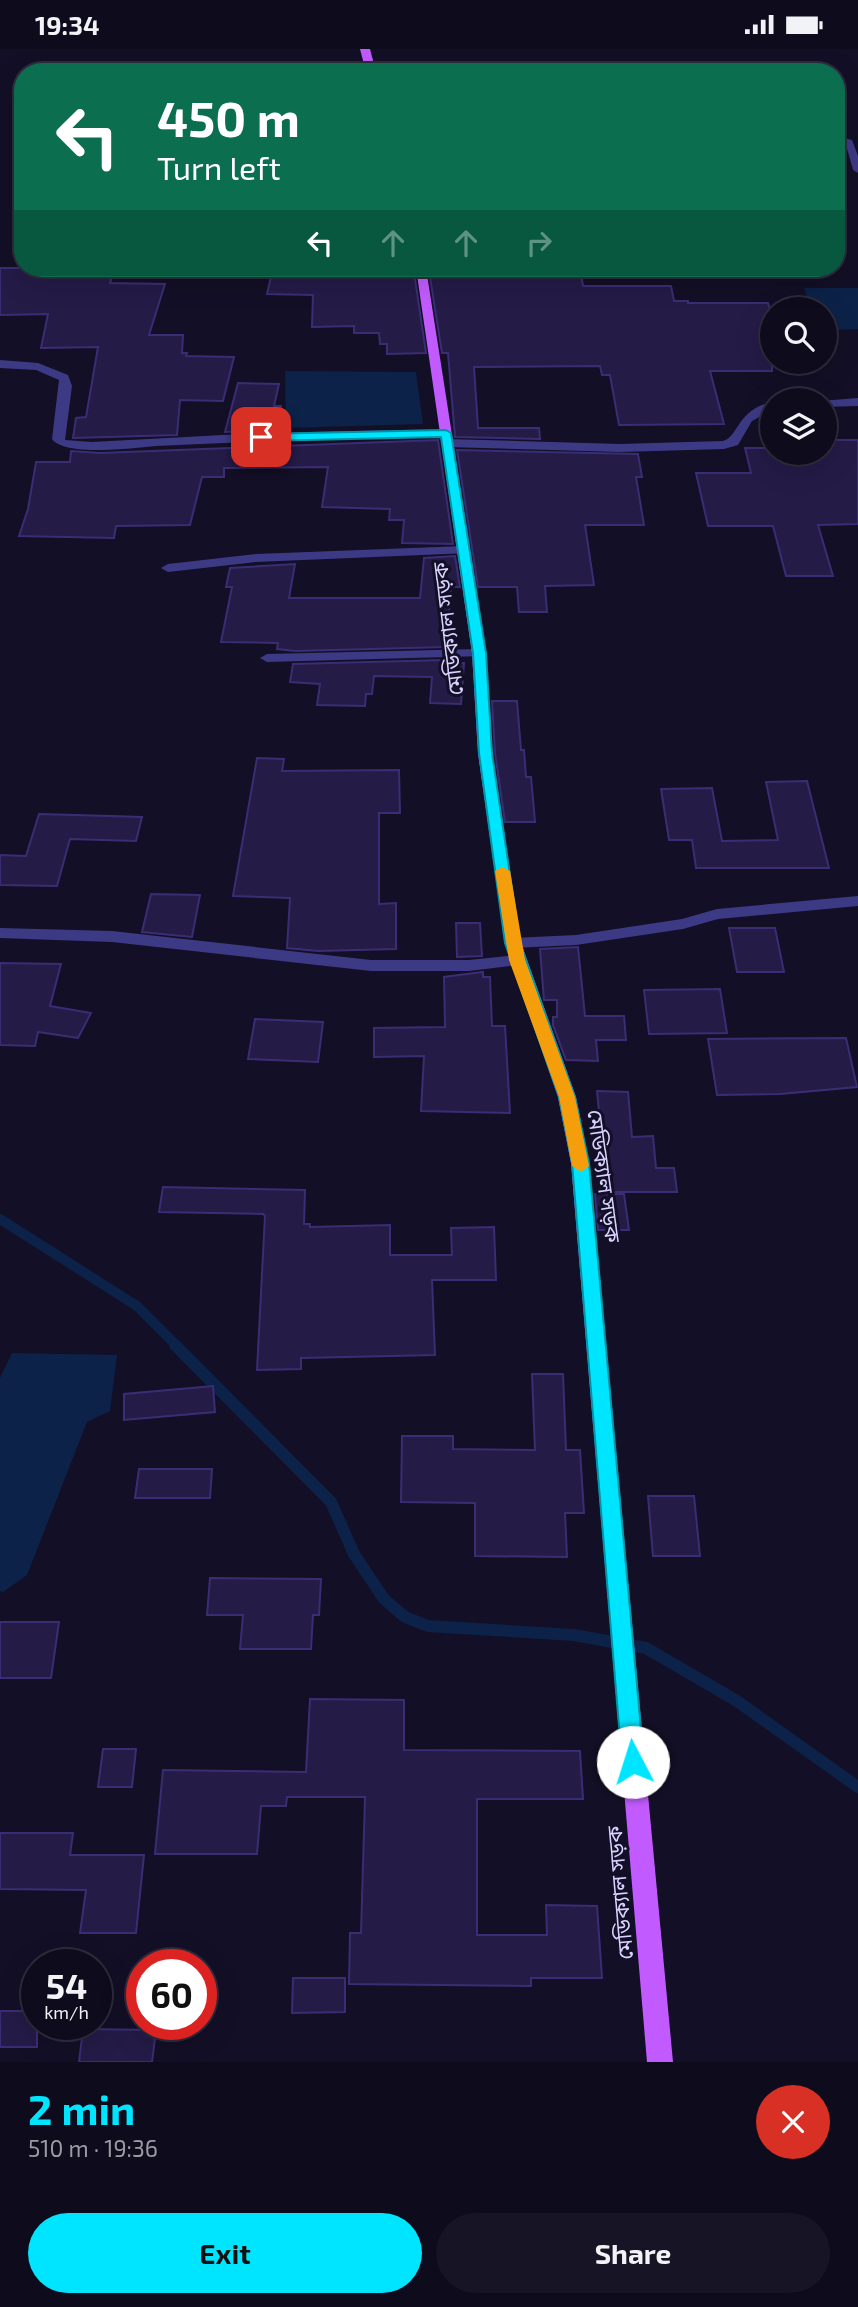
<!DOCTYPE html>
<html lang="en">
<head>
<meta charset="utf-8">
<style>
	:root { --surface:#0e0b1c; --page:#171425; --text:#f1f3f6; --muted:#9b9ba3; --line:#2e2b3b; --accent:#00e5ff }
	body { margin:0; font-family:"Exo 2","Noto Sans Bengali",sans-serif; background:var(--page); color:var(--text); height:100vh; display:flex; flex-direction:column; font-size:26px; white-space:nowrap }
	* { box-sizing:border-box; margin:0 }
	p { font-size:23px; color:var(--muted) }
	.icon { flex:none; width:38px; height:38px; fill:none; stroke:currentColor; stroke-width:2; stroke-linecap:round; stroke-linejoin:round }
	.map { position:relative; height:2013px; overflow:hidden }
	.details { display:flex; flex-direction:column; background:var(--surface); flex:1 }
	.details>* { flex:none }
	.banner { position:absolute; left:14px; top:14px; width:831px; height:214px; border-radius:28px; box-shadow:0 7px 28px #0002,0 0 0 2px var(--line); background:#0b6e4f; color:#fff; overflow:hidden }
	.fabs { position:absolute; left:760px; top:248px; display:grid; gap:14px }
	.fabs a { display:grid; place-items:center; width:77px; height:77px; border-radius:50%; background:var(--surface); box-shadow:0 7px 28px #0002,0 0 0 2px var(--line); font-size:35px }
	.speed { position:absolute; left:21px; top:1900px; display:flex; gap:14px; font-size:35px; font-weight:700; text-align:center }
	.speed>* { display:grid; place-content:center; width:91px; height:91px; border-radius:50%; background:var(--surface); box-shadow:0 7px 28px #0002,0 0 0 2px var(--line); line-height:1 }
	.speed small { font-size:18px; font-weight:400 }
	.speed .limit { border:10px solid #d22; background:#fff; color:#111 }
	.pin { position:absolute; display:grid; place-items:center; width:60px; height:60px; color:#fff; margin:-30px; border-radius:14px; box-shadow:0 4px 10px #0006 }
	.me { position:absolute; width:77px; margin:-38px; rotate:355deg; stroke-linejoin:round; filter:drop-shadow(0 0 5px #0008) }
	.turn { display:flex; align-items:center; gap:24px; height:147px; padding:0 28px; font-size:32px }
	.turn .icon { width:91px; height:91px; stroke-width:2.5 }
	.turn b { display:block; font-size:49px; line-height:60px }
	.lanes { display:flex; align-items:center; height:66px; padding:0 28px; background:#0003; justify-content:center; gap:35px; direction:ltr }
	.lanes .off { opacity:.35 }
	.round { display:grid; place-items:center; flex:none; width:74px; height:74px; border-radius:37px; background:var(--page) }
	.headline { display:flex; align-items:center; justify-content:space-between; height:119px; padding:0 28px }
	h1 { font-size:42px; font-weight:700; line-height:52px; color:var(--accent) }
	.cta { display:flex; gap:14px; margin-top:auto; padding:14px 28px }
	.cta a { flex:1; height:80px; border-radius:42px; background:var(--accent); color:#111; font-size:28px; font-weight:700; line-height:80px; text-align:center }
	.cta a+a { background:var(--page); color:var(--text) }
	.status { display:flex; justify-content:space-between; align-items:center; height:49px; padding:0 35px; background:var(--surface); direction:ltr }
	.status svg { height:19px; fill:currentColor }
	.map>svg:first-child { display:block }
</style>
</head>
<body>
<div class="status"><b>19:34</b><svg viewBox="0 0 49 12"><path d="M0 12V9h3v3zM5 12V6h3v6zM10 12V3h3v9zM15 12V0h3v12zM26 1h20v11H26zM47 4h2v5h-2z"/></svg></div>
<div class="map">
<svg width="858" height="2013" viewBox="0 0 858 2013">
	<rect width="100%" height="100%" fill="#130f26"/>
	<!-- water -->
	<g fill="#0c2248">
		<path d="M804,239H858V280L824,281V261H811Z"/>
		<path d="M285,322L416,323L423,375L286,379Z"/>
		<path d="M12,1304L117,1306L110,1362L87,1373L27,1526L3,1543L0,1542V1329Z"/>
	</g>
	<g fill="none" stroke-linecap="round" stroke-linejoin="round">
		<!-- stream-far1 -->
		<path stroke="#0c2248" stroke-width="10" d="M0,1170L137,1257L177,1297"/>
		<!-- stream -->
		<path stroke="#0c2248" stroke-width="12" d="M175,1296L331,1453L354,1505L384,1550L405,1568L428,1577L574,1586L646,1599L737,1652L858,1738"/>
	</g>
	<!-- building -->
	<g fill="#241b47" stroke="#3b2d73" stroke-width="2">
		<path d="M0,219H115L110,234L165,235L149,286H183L182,304H187L186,307L234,308L223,352L180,351L177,386L73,389L76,369L86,368L98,298L41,299L48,265L0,266Z"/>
		<path d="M273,219H402L401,223H414L426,304L387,305V295H380L379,284H354V277L312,278L313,246L267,245Z"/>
		<path d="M457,219H580L583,237H671L674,252H688V254H768L772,266V322H710L724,375L619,376L610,326H602L600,317L474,318L478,379H539L540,390L455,388L448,304H442L429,222H457Z"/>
		<path d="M238,334L279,335L274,357H281L276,381L225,383Z"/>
		<path d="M438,391L453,495L402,494L404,471H389L390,460L322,458L328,418L224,419V428H202L190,476L116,477L114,489L19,487L28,460L36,413H70L71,402L100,404Z"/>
		<path d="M824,391H858V475L818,476L833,527H786L773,477H708L696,424H751L745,399H772V404H824Z"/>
		<path d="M457,401L638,405L642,428H636L644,476H585L594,536L545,537L547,563H519L517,538H478Z"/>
		<path d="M455,507L460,538H451L446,598L295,602L277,600L278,594L221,593L232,538H226L230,519L295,515L289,549H420L424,509Z"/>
		<path d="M445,611V614H464L461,655L430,654L432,628L374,627L372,645H366L365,657L317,656L320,635L290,633L293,615Z"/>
		<path d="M492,652H517L521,701H524L526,728H531L535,773H505L495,704Z"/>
		<path d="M257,709L284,710L282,722L399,721L400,764H379V855L396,854V900L318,902L287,899L290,849L233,847Z"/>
		<path d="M807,732L829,819H696L692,791H669L661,740L712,739L722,792L778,791L766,733Z"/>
		<path d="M39,765L76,766L142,768L136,792L70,790L57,837L0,836V806L26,807Z"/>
		<path d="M151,845L200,846L192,888L142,883Z"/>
		<path d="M456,874H480L482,907L457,908Z"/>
		<path d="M729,879H775L784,923H737Z"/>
		<path d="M578,898L585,967H624L626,991H596L598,1012L566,1011L553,976V968H557V951H544L540,900Z"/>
		<path d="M0,914L61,915L50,957L91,964L78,989L38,983L35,997L0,996Z"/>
		<path d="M483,923V928H490L492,977H505L510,1064L421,1062L424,1007L374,1008V979L445,978L444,928Z"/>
		<path d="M720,940L727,984L649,985L644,941Z"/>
		<path d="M255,970L323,973L318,1013L248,1010Z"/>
		<path d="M846,989L857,1038L780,1045L717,1046L708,990Z"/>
		<path d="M597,1042L628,1043L632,1088L653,1087L656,1119H674L677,1143H607Z"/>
		<path d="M163,1138L305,1141L304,1175H310V1178L390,1176V1206H452L451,1179L494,1178L496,1231H432L435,1306L301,1309V1320L257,1321L265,1167L263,1165L159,1163Z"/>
		<path d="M595,1145H624L629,1181H598Z"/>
		<path d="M532,1325H563L566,1401H580L584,1464H565L567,1508L475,1507V1454L401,1453L402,1387H453V1400L535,1401Z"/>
		<path d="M213,1337L215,1363L124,1371V1345Z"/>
		<path d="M139,1420H212L210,1449H135Z"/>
		<path d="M648,1447H694L700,1507H653Z"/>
		<path d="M210,1529L321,1530L319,1566H313L311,1600H240L243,1566H207Z"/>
		<path d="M0,1573H59L51,1629H0Z"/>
		<path d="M310,1650L404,1651V1701L580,1702L583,1750H477V1886H547L546,1856L597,1857L602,1929H531V1937L349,1935L350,1884H361L365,1748H287L286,1757H261L257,1805H155L163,1721L306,1723Z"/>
		<path d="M103,1700H136L132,1738H98Z"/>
		<path d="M0,1784H73L70,1806H144L136,1884H80L86,1841L0,1840Z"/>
		<path d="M293,1929H345V1963L292,1964Z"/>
		<rect x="0" y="1962" width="37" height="36"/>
		<path d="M83,1980L156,1981L152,2013H79Z"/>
	</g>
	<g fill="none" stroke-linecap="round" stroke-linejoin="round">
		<!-- minor -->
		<g fill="#3d3a85" fill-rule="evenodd">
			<path d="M844,89L852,91L858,107V124L853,121Z"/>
			<path d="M0,311L38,314L68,326L72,337L65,391L92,393L261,384L446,380L452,384L446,388C349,390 252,392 156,397C133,399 65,408 52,390L59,331L36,321L0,319Z"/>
			<path d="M858,349V357L824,358V352H820Z"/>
			<path d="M772,353V361L752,372L738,396L724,400L620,403L447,398L441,394L447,390L620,395L723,392C739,388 736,361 772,353Z"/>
			<path d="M464,497L469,498V504L256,513L168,523L161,519L168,515L256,505Z"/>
			<path d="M479,600L486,604L484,607L267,613L260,609L267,605Z"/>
			<path d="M858,847V857L718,870L683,880L576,896L513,899L505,894L513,889L576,886L682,870L717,860Z"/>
			<path d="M0,879L112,882L371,911H469L517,906L525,911L517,916L469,922H371L112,893L0,889Z"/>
		</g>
		<!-- primary -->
		<g fill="#c25bff" fill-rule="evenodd">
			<path d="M360,0H370L376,23H366Z"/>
			<path d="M416,219H426L486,604L492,704L521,894L576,1048L589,1114L673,2013H647L571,1114L558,1048L505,894L478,704L472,604Z"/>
		</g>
	</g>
	<!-- route -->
	<path fill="#00e5ff" stroke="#0095a6" stroke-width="2" d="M446,381L451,384L486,604L492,704L520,894L575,1048L589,1114L644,1713L641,1719L633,1722L625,1719L622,1713L572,1114L559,1048L505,894L479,704L473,604L441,388L261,392L255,388L261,385Z"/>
	<!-- slow -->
	<path fill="#f59e0b" d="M502,818L510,822L525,911L575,1048L589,1117L581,1123L572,1117L559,1048L509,911L495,822Z"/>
	<g text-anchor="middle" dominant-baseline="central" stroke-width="6" stroke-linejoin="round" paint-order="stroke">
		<!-- street labels -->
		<g font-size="21" fill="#d9d4ff" stroke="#130f26">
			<text transform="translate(447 580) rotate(-97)">মেডিক্যাল সড়ক</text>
			<text transform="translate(605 1127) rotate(82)">মেডিক্যাল সড়ক</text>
			<text transform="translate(619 1844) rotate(-95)">মেডিক্যাল সড়ক</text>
		</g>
	</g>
</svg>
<div class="fabs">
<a><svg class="icon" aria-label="search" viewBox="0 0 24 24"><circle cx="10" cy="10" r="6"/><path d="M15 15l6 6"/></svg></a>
<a><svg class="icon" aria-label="layers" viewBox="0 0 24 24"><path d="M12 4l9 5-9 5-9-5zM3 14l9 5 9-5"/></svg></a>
</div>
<div class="speed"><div>54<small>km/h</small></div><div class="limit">60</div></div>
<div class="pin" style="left:261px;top:388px;background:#d93025"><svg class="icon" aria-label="arrive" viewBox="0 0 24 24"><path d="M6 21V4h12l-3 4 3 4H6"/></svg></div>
<svg class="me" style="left:633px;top:1713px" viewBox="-20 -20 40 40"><circle r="19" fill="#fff"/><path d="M0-13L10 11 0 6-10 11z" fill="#00e5ff"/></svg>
<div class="banner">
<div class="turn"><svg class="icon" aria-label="left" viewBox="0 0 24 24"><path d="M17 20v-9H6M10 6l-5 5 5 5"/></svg><div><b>450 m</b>Turn left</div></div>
<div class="lanes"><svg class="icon" aria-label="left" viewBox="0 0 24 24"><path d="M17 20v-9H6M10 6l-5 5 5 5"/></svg><svg class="icon off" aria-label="ahead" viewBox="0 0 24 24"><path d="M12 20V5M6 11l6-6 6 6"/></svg><svg class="icon off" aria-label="ahead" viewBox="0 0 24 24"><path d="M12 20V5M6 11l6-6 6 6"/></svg><svg class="icon off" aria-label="right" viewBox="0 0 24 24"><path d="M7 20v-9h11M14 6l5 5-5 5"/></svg></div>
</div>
</div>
<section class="details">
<div class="headline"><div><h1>2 min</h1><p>510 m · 19:36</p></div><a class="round" style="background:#d93025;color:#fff"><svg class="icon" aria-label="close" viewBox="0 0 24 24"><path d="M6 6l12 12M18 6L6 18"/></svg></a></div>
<div class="cta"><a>Exit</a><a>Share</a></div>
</section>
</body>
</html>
